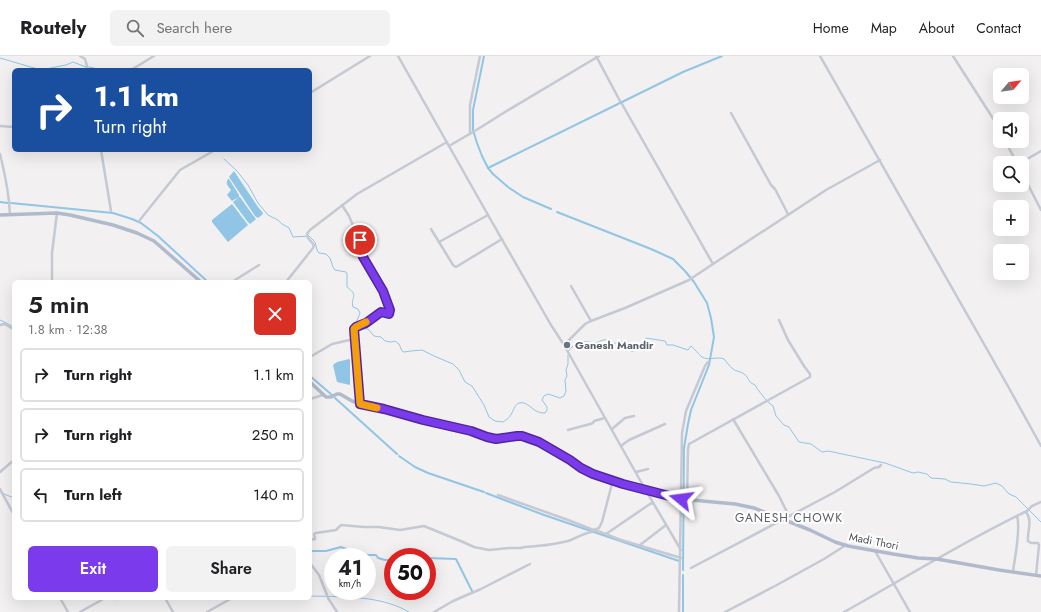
<!DOCTYPE html>
<html lang="en">
<head>
<meta charset="utf-8">
<style>
	:root { --surface:#fff; --page:#f2f2f2; --text:#202124; --muted:#757577; --line:#e0e0e0; --accent:#7c3aed }
	body { margin:0; font-family:Jost,sans-serif; background:var(--page); color:var(--text); height:100vh; display:flex; flex-direction:column; font-size:15px; white-space:nowrap }
	* { box-sizing:border-box; margin:0 }
	p { font-size:13px; color:var(--muted) }
	.icon { flex:none; width:22px; height:22px; fill:none; stroke:currentColor; stroke-width:2; stroke-linecap:round; stroke-linejoin:round }
	.map { position:relative; flex:1; overflow:hidden }
	.sheet { position:absolute; left:12px; top:224px; width:300px; height:320px; display:flex; flex-direction:column; background:var(--surface); border-radius:6px; box-shadow:0 4px 16px #0002 }
	.sheet>* { flex:none }
	.guide { position:absolute; left:12px; top:12px; width:300px; height:84px; border-radius:6px; box-shadow:0 4px 16px #0002; background:#1a4fa0; color:#fff; overflow:hidden }
	.needle { width:26px; rotate:61deg }
	.tools { position:absolute; left:993px; top:12px; display:grid; gap:8px }
	.tools a { display:grid; place-items:center; width:36px; height:36px; border-radius:6px; background:var(--surface); box-shadow:0 4px 16px #0002; font-size:20px }
	.speed { position:absolute; left:324px; top:492px; display:flex; gap:8px; font-size:20px; font-weight:700; text-align:center }
	.speed>* { display:grid; place-content:center; width:52px; height:52px; border-radius:50%; background:var(--surface); box-shadow:0 4px 16px #0002; line-height:1 }
	.speed small { font-size:10px; font-weight:400 }
	.speed .limit { border:6px solid #d22; background:#fff; color:#111 }
	.pin { position:absolute; display:grid; place-items:center; width:34px; height:34px; color:#fff; margin:-17px; border:2px solid #fff; border-radius:50%; box-shadow:0 1px 4px #0007 }
	.me { position:absolute; width:44px; margin:-22px; rotate:286deg; stroke-linejoin:round; filter:drop-shadow(0 0 3px #0008) }
	.turn { display:flex; align-items:center; gap:14px; height:84px; padding:0 16px; font-size:18px }
	.turn .icon { width:52px; height:52px; stroke-width:2.5 }
	.turn b { display:block; font-size:28px; line-height:34px }
	.round { display:grid; place-items:center; flex:none; width:42px; height:42px; border-radius:6px; background:var(--page) }
	.overview { display:flex; align-items:center; justify-content:space-between; height:68px; padding:0 16px }
	h1 { font-size:24px; font-weight:600; line-height:30px }
	.button { display:flex; gap:8px; margin-top:auto; padding:8px 16px }
	.button a { flex:1; height:46px; border-radius:6px; background:var(--accent); color:#fff; font-size:16px; font-weight:600; line-height:46px; text-align:center }
	.button a+a { background:var(--page); color:var(--text) }
	ul { padding:0; list-style:none }
	li { display:flex; align-items:center; gap:12px; height:54px; margin:0 8px 6px; padding:0 8px; border:2px solid var(--line); border-radius:6px }
	li div { flex:1 }
	li b { display:block; font-size:15px }
	li em { font-style:normal }
	header { display:flex; align-items:center; gap:24px; box-sizing:border-box; height:56px; padding:0 20px; background:var(--surface); border-bottom:1px solid var(--line) }
	header strong { font-size:19px }
	nav { display:flex; gap:22px; margin-inline-start:auto; font-size:14px }
	.search { width:280px; height:36px; background:var(--page); display:flex; align-items:center; gap:10px; box-sizing:border-box; padding:0 14px; border-radius:6px; color:var(--muted); font-size:15px }
	.map>svg:first-child { display:block }
</style>
</head>
<body>
<header>
<strong>Routely</strong>
<div class="search"><svg class="icon" aria-label="search" viewBox="0 0 24 24"><circle cx="10" cy="10" r="6"/><path d="M15 15l6 6"/></svg>Search here</div>
<nav><a>Home</a><a>Map</a><a>About</a><a>Contact</a></nav>
</header>
<div class="map">
<svg width="1041" height="556" viewBox="0 0 1041 556">
	<rect width="100%" height="100%" fill="#f2f0f0"/>
	<!-- water -->
	<g fill="#91c5e6">
		<path d="M234,115L258,151L263,157L262,159L258,162L255,160L229,121Z"/>
		<path d="M228,123H229L239,139V141H240L252,158L256,163L250,168L247,165L233,146L239,141L232,145L227,139L231,134C228,130 225,128 228,123Z"/>
		<path d="M232,148L248,169L228,186L212,166V164Z"/>
		<path d="M349,303L350,304V329L337,326L333,309L337,306Z"/>
	</g>
	<g fill="none" stroke-linecap="round" stroke-linejoin="round">
		<!-- stream -->
		<g stroke="#91c5e6" stroke-width="1">
			<path d="M0,2L41,14"/>
			<path d="M89,11L102,14"/>
			<path d="M41,14L66,9L73,6L86,11"/>
			<path d="M224,103L237,115L248,129L258,147L268,159L278,164L282,168L289,172L293,181L309,180L315,186L317,194L319,197L326,198L330,202L333,211L335,214L346,216L347,218V231C360,241 350,240 353,251L358,253L360,257L356,267V269"/>
			<path d="M0,264L14,271"/>
			<path d="M358,272L368,273L374,280L381,281L385,285L391,286L395,285L399,288L402,295L404,296L411,295L422,294L434,300L453,308L459,314L465,326L472,330L484,349L489,361L495,365L503,366C506,364 509,362 510,360C513,356 515,348 519,347C528,344 533,358 545,357L547,354V351L542,344L544,340L548,338L560,342L564,340L566,335L565,324L567,320L566,314L568,308V299"/>
			<path d="M568,296C573,288 579,285 588,286C589,286 594,287 595,287C600,286 602,283 607,284L612,288C623,285 624,284 631,295H634L641,287L646,282L665,285L667,289H673L688,294L691,290C695,293 698,298 702,301C708,305 719,300 724,303C727,306 729,310 733,313C736,316 741,315 744,318C750,322 746,325 755,329C758,335 762,338 766,344"/>
			<path d="M768,346L773,350L776,360L784,369L789,371L799,386L811,388L822,396L828,395L885,407L913,417L918,416L927,418L931,422L945,423L951,426L971,428L984,430L996,427L1002,430L1009,438L1016,441L1041,466"/>
			<path d="M4,438L14,442"/>
			<path d="M310,540C343,541 380,539 409,556"/>
		</g>
		<!-- canal -->
		<g stroke="#91c5e6" stroke-width="2">
			<path d="M484,0L473,54V74L477,87L482,100L488,112L493,118L508,131L523,141L551,153"/>
			<path d="M488,112L683,16L722,0"/>
			<path d="M0,146L8,147"/>
			<path d="M11,147L113,157L132,163L141,167L158,180L208,226"/>
			<path d="M557,156L651,193L673,203L685,215L694,226L707,247L711,262L714,281L709,309L691,354L688,368L684,392L683,514"/>
			<path d="M310,320L332,339"/>
			<path d="M335,342L397,398"/>
			<path d="M399,400L415,411L428,417L484,436"/>
			<path d="M486,437L544,459L679,505"/>
			<path d="M310,495H326L341,491L363,499H376L378,502L385,504H393"/>
			<path d="M427,502L456,503L472,535"/>
			<path d="M683,556V519"/>
		</g>
		<!-- minor -->
		<g stroke="#c4c9d3" stroke-width="2.5">
			<path d="M80,0L85,3L88,14"/>
			<path d="M398,0L488,159L551,269L564,289L645,433L681,494"/>
			<path d="M596,0L620,45"/>
			<path d="M820,0L1009,332L1041,390"/>
			<path d="M953,0L994,64L1000,74"/>
			<path d="M131,14L154,0"/>
			<path d="M310,37L370,0"/>
			<path d="M622,48L713,208L826,134L880,104"/>
			<path d="M731,57L771,129L775,133L788,158"/>
			<path d="M0,70L14,71"/>
			<path d="M470,78V49L480,0"/>
			<path d="M1005,85L1017,107"/>
			<path d="M449,90L478,73L505,56L599,0"/>
			<path d="M101,94L111,155"/>
			<path d="M0,98C5,118 9,138 10,158"/>
			<path d="M1020,107L1041,95"/>
			<path d="M1022,117L1041,154"/>
			<path d="M342,149L349,160L359,184L363,201L383,235L390,255L389,258L381,256L366,267L356,271L354,273V283"/>
			<path d="M139,165L180,114L215,94"/>
			<path d="M431,173L453,209L456,211L502,183"/>
			<path d="M439,186L488,159"/>
			<path d="M52,226V197L57,157"/>
			<path d="M232,226L259,209"/>
			<path d="M286,226L313,192L314,189L308,182L307,178L310,174L357,138L447,86"/>
			<path d="M571,230L591,265"/>
			<path d="M0,269L5,268L13,273"/>
			<path d="M564,289L585,268L591,265L625,252L689,224L713,208"/>
			<path d="M310,301L332,288L354,283L360,348"/>
			<path d="M310,343L323,339"/>
			<path d="M733,363L779,440L789,460"/>
			<path d="M612,373L625,362L634,360"/>
			<path d="M568,374L590,368L593,367L594,365L605,362"/>
			<path d="M621,390L629,384L665,368"/>
			<path d="M0,416L14,404"/>
			<path d="M636,416L648,413"/>
			<path d="M0,433L14,459"/>
			<path d="M498,439L568,464L596,475"/>
			<path d="M687,444L688,393L689,388L810,321V318L804,310L788,284L779,264"/>
			<path d="M1026,456C1033,464 1027,476 1028,485L1031,487H1038L1039,489L1036,519"/>
			<path d="M594,474L606,478L650,448L653,447"/>
			<path d="M594,474L599,472L602,466L613,424"/>
			<path d="M606,478L618,483L681,502"/>
			<path d="M310,484L315,483L314,478L316,477L336,474L341,469L364,471H379L400,474L424,470L463,486L474,491L489,494L509,492H521L524,491C540,490 556,489 571,484C578,481 584,477 592,476"/>
			<path d="M640,489L666,469"/>
			<path d="M875,495L910,556"/>
			<path d="M310,507L319,519L327,539"/>
			<path d="M691,512L835,436L874,412L879,411L881,409"/>
			<path d="M1013,515C1015,501 1021,473 1017,460"/>
			<path d="M60,542L68,556"/>
			<path d="M114,542L116,543L119,542"/>
			<path d="M165,542L173,556"/>
			<path d="M328,542L337,556"/>
			<path d="M80,556L105,542"/>
			<path d="M207,556L232,542"/>
			<path d="M434,556L453,545L481,533L530,508"/>
			<path d="M679,556L682,377L686,355L705,310L708,306"/>
			<path d="M725,556L775,530L824,503L846,489"/>
			<path d="M844,556C905,522 964,485 1027,455L1032,450L1041,446"/>
		</g>
		<!-- major -->
		<g stroke="#b1bacc" stroke-width="3.5">
			<path d="M0,159L57,157L70,159L113,169L137,177L154,185L201,226"/>
			<path d="M310,326L326,341H331L337,338H340L352,345L360,348L384,353L423,364L471,375L487,381L496,383L517,379L522,380L539,386L586,414L613,424L681,443L735,448L754,452L810,474L835,486L848,490L893,498L918,502L937,503L999,514L1041,520"/>
		</g>
	</g>
	<g fill="none" stroke-linecap="round" stroke-linejoin="round">
		<!-- route casing -->
		<g stroke="#51269a" stroke-width="10">
			<path id="route" d="M360,184C362,189 361,195 363,201L383,235L390,254L389,258L381,256L366,267L356,271L354,273L360,348L384,353L423,364L471,375L487,381L496,383L517,380H522L539,386L570,404L581,412L593,418L623,428L681,443"/>
		</g>
		<!-- route -->
		<use href="#route" stroke="#7c3aed" stroke-width="7"/>
		<!-- slow -->
		<path stroke="#f59e0b" stroke-width="7" d="M366,266L356,271L354,273L360,348L377,352"/>
	</g>
	<!-- markers -->
	<circle fill="#6b7280" stroke="#fff" stroke-width="1.5" cx="567" cy="289" r="4"/>
	<g text-anchor="middle" dominant-baseline="central" stroke-width="4" stroke-linejoin="round" paint-order="stroke">
		<!-- worship labels -->
		<g font-size="11" font-weight="bold" fill="#5b616d" stroke="#fff" text-anchor="start">
			<text x="575" y="289">Ganesh Mandir</text>
		</g>
		<!-- street labels -->
		<g font-size="11" fill="#494f5c" stroke="#fff">
			<text transform="translate(874 485) rotate(11)">Madi Thori</text>
		</g>
		<!-- neighbourhood labels -->
		<g font-size="12" letter-spacing="1" fill="#5c5e64" stroke="#fff">
			<text x="789" y="462">GANESH CHOWK</text>
		</g>
	</g>
</svg>
<div class="tools">
<a><svg class="needle" viewBox="-14 -14 28 28"><path d="M0-13l5 13h-10z" fill="#e53935"/><path d="M0 13l5-13h-10z" fill="#757577"/></svg></a>
<a><svg class="icon" aria-label="sound" viewBox="0 0 24 24"><path d="M4 9h4l5-4v14l-5-4H4zM17 9q2 3 0 6"/></svg></a>
<a><svg class="icon" aria-label="search" viewBox="0 0 24 24"><circle cx="10" cy="10" r="6"/><path d="M15 15l6 6"/></svg></a>
<a>+</a>
<a>−</a>
</div>
<div class="speed"><div>41<small>km/h</small></div><div class="limit">50</div></div>
<div class="pin" style="left:360px;top:184px;background:#d93025"><svg class="icon" aria-label="arrive" viewBox="0 0 24 24"><path d="M6 21V4h12l-3 4 3 4H6"/></svg></div>
<svg class="me" style="left:681px;top:443px" viewBox="-20 -20 40 40"><path d="M0-17L14 15 0 8-14 15z" fill="#7c3aed" stroke="#fff" stroke-width="4"/></svg>
<div class="guide">
<div class="turn"><svg class="icon" aria-label="right" viewBox="0 0 24 24"><path d="M7 20v-9h11M14 6l5 5-5 5"/></svg><div><b>1.1 km</b>Turn right</div></div>
</div>
<section class="sheet">
<div class="overview"><div><h1>5 min</h1><p>1.8 km · 12:38</p></div><a class="round" style="background:#d93025;color:#fff"><svg class="icon" aria-label="close" viewBox="0 0 24 24"><path d="M6 6l12 12M18 6L6 18"/></svg></a></div>
<ul>
<li><svg class="icon" aria-label="right" viewBox="0 0 24 24"><path d="M7 20v-9h11M14 6l5 5-5 5"/></svg><div><b>Turn right</b></div><em>1.1 km</em></li>
<li><svg class="icon" aria-label="right" viewBox="0 0 24 24"><path d="M7 20v-9h11M14 6l5 5-5 5"/></svg><div><b>Turn right</b></div><em>250 m</em></li>
<li><svg class="icon" aria-label="left" viewBox="0 0 24 24"><path d="M17 20v-9H6M10 6l-5 5 5 5"/></svg><div><b>Turn left</b></div><em>140 m</em></li>
</ul>
<div class="button"><a>Exit</a><a>Share</a></div>
</section>
</div>
</body>
</html>
